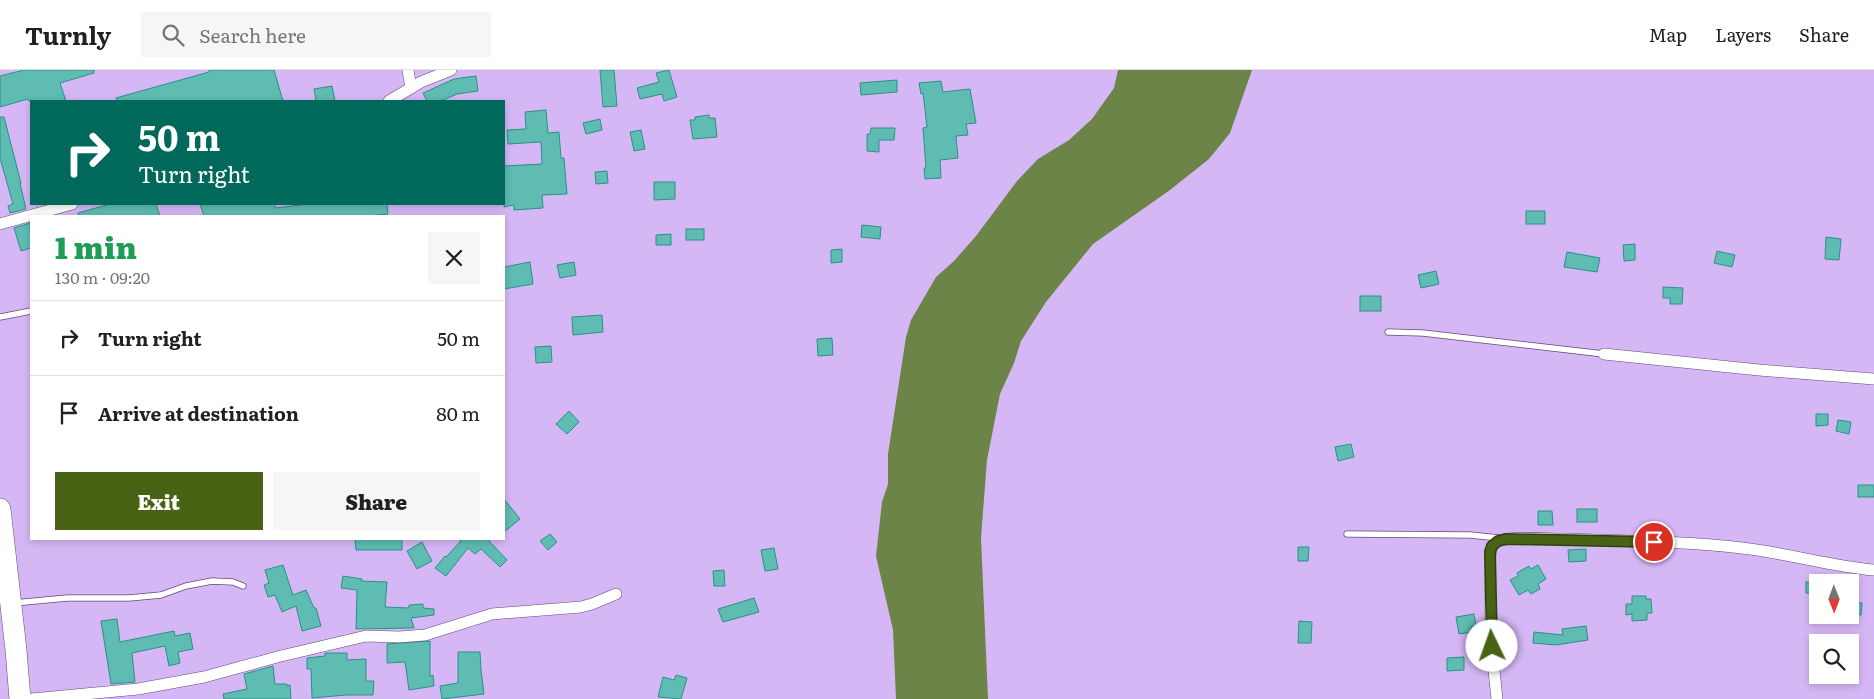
<!DOCTYPE html>
<html lang="en">
<head>
<meta charset="utf-8">
<style>
	:root { --surface:#fff; --page:#f6f6f6; --text:#202124; --muted:#757577; --line:#e0e0e0; --accent:#496314 }
	body { margin:0; font-family:Literata,serif; background:var(--page); color:var(--text); height:100vh; display:flex; flex-direction:column; font-size:19px; white-space:nowrap }
	* { box-sizing:border-box; margin:0 }
	p { font-size:16px; color:var(--muted) }
	.icon { flex:none; width:28px; height:28px; fill:none; stroke:currentColor; stroke-width:2; stroke-linecap:round; stroke-linejoin:round }
	.map { position:relative; flex:1; overflow:hidden }
	.side { position:absolute; left:30px; top:145px; width:475px; height:325px; display:flex; flex-direction:column; background:var(--surface); border-radius:0px; box-shadow:0 2px 8px #0003 }
	.side>* { flex:none }
	.guide { position:absolute; left:30px; top:30px; width:475px; height:105px; border-radius:0px; box-shadow:0 2px 8px #0003; background:#00695c; color:#fff; overflow:hidden }
	.needle { width:32px; rotate:179deg }
	.fabs { position:absolute; left:1809px; top:504px; display:grid; gap:10px }
	.fabs a { display:grid; place-items:center; width:50px; height:50px; border-radius:0px; background:var(--surface); box-shadow:0 2px 8px #0003; font-size:25px }
	.pin { position:absolute; display:grid; place-items:center; width:42px; height:42px; color:#fff; margin:-21px; border:2px solid #fff; border-radius:50%; box-shadow:0 1px 5px #0007 }
	.me { position:absolute; width:55px; margin:-28px; rotate:357deg; stroke-linejoin:round; filter:drop-shadow(0 0 4px #0008) }
	.turn { display:flex; align-items:center; gap:18px; height:105px; padding:0 25px; font-size:22px }
	.turn .icon { width:65px; height:65px; stroke-width:2.5 }
	.turn b { display:block; font-size:35px; line-height:42px }
	.round { display:grid; place-items:center; flex:none; width:52px; height:52px; border-radius:0px; background:var(--page) }
	.head { display:flex; align-items:center; justify-content:space-between; height:85px; padding:0 25px }
	h1 { font-size:30px; font-weight:800; line-height:38px; color:#1e9e55 }
	.primary-button { display:flex; gap:10px; margin-top:auto; padding:10px 25px }
	.primary-button a { flex:1; height:58px; border-radius:0px; background:var(--accent); color:#fff; font-size:20px; font-weight:800; line-height:58px; text-align:center }
	.primary-button a+a { background:var(--page); color:var(--text) }
	ul { padding:0; list-style:none }
	li { display:flex; align-items:center; gap:15px; height:75px; padding:0 25px; border-top:1px solid var(--line) }
	li div { flex:1 }
	li b { display:block; font-size:19px }
	li em { font-style:normal }
	header { display:flex; align-items:center; gap:30px; box-sizing:border-box; height:70px; padding:0 25px; background:var(--surface); border-bottom:1px solid var(--line) }
	header strong { font-size:24px }
	nav { display:flex; gap:28px; margin-inline-start:auto; font-size:18px }
	.search { width:350px; height:45px; background:var(--page); display:flex; align-items:center; gap:12px; box-sizing:border-box; padding:0 18px; border-radius:0px; color:var(--muted); font-size:19px }
	.map>svg:first-child { display:block }
</style>
</head>
<body>
<header>
<strong>Turnly</strong>
<div class="search"><svg class="icon" aria-label="search" viewBox="0 0 24 24"><circle cx="10" cy="10" r="6"/><path d="M15 15l6 6"/></svg>Search here</div>
<nav><a>Map</a><a>Layers</a><a>Share</a></nav>
</header>
<div class="map">
<svg width="1874" height="629" viewBox="0 0 1874 629">
	<rect width="100%" height="100%" fill="#d5b7f5"/>
	<!-- water -->
	<path fill="#6c8448" d="M1118,0H1252L1230,63L1209,89L1170,120L1093,174L1046,232L1021,271L1014,293L1000,324L987,390L981,468L988,629H896L893,560L876,486L882,432L888,414V384L906,267L911,250L936,207L954,191L976,166L1017,111L1038,89L1069,70L1092,49L1114,18Z"/>
	<!-- building -->
	<g fill="#5fbcb2" stroke="#2c9088">
		<path d="M24,0H94V3L60,13L66,31H29L28,29L0,37V6Z"/>
		<path d="M209,0H274L283,31H117L116,28L209,2Z"/>
		<path d="M600,0H614L617,36L603,37Z"/>
		<path d="M669,0L677,27L664,31L662,24L640,29L637,18L659,12L656,3Z"/>
		<path d="M476,6L478,21L457,24L441,31H427L423,23L454,9Z"/>
		<path d="M897,10V22L861,25L860,13Z"/>
		<path d="M941,11L943,22L970,19L976,53L966,54L968,65L956,66L958,88L940,90L941,108L925,109L924,98H926L923,58L927,57L923,23L921,24L919,13Z"/>
		<path d="M332,16L335,31H316L314,19Z"/>
		<path d="M546,40L548,63L559,62L561,88H564L567,124L542,125L543,138L514,140V135L504,137V96L542,94L541,72L508,74L507,60L526,59L525,42Z"/>
		<path d="M709,45V48H715L717,67L693,69L690,50H695V47Z"/>
		<path d="M0,47H4L21,113H20L26,139L10,143L8,136L13,134L0,88Z"/>
		<path d="M600,49L602,60L586,64L583,53Z"/>
		<path d="M871,58H895L894,70H879V82L867,81V64H870Z"/>
		<path d="M641,60L645,79L634,81L630,62Z"/>
		<path d="M607,101L608,113L596,114L595,102Z"/>
		<path d="M654,112H675V129L654,130Z"/>
		<path d="M110,134H156L160,146H78V143Z"/>
		<path d="M200,134H274L276,138L308,134H387L388,144L369,146H204Z"/>
		<rect x="1526" y="141" width="19" height="13"/>
		<path d="M30,153L31,178L21,181L14,158Z"/>
		<path d="M862,155L881,157L880,169L861,167Z"/>
		<rect x="686" y="159" width="18" height="11"/>
		<path d="M671,164V175H656V165Z"/>
		<path d="M1826,167L1841,169L1839,190L1825,189Z"/>
		<path d="M1635,174V190L1624,191L1623,175Z"/>
		<path d="M842,179V192L831,193V180Z"/>
		<path d="M1717,181L1735,185L1732,197L1714,193Z"/>
		<path d="M1567,182L1600,188L1597,202L1564,197Z"/>
		<path d="M530,192L533,214L504,219V197Z"/>
		<path d="M574,192L576,205L560,208L557,195Z"/>
		<path d="M1436,201L1439,214L1421,218L1418,205Z"/>
		<path d="M1663,217L1683,218L1682,234H1670V228H1663Z"/>
		<rect x="1360" y="226" width="21" height="15"/>
		<path d="M602,245L603,262L573,265L572,247Z"/>
		<path d="M832,268L833,285L818,286L817,269Z"/>
		<path d="M551,276L552,292L536,293L535,277Z"/>
		<path d="M569,341L579,352L567,364L556,354Z"/>
		<path d="M1816,344H1828V355L1816,356Z"/>
		<path d="M1838,350L1851,352L1849,364L1836,361Z"/>
		<path d="M1351,374L1354,387L1338,391L1335,377Z"/>
		<rect x="1858" y="415" width="16" height="12"/>
		<path d="M504,429L520,449L504,462Z"/>
		<rect x="1577" y="439" width="20" height="13"/>
		<path d="M1538,441H1552L1553,455H1538Z"/>
		<path d="M550,464L557,472L548,480L540,471Z"/>
		<path d="M355,469H402V480H356Z"/>
		<path d="M458,469H491L489,471L507,490L500,497L481,479L475,484L468,478L446,506L435,498L445,486L446,487L461,471Z"/>
		<path d="M422,472L432,491L417,499L407,481Z"/>
		<path d="M1298,477H1309L1308,491H1298Z"/>
		<path d="M774,478L778,499L765,501L761,480Z"/>
		<path d="M1586,479V491L1569,492L1568,480Z"/>
		<path d="M283,495L293,525L306,520L314,538H316L321,556L302,561L296,536L282,542L275,525L268,527L264,515L269,513L265,500Z"/>
		<path d="M1538,495L1546,509L1538,514L1540,519L1531,524L1528,520L1519,525L1510,510L1518,506L1517,503L1529,496L1531,499Z"/>
		<path d="M724,500L725,516H714L713,501Z"/>
		<path d="M343,506L362,509L361,511L387,512L385,537L409,538V535L423,534V538L434,539V545L411,548L414,558L356,559L357,520L341,518Z"/>
		<rect x="1806" y="512" width="11" height="11"/>
		<path d="M1632,526H1646V529H1651L1652,543H1647V550L1632,551V544L1626,545V534H1632Z"/>
		<path d="M754,528L759,542L723,552L718,539Z"/>
		<path d="M1850,532L1862,533L1861,545L1850,544Z"/>
		<path d="M1474,544L1476,556L1471,557L1472,562L1459,564L1456,547Z"/>
		<path d="M117,549L120,572L174,561L175,566L190,563L193,579L178,582L180,593L169,596L165,576L132,583L135,612L111,614L101,551Z"/>
		<path d="M1299,551L1312,552L1311,573H1298Z"/>
		<path d="M1586,556L1588,570L1556,575L1533,573L1534,562L1563,565L1562,559Z"/>
		<path d="M430,571V606L433,605L434,616L409,620L405,592L387,593V574Z"/>
		<path d="M458,582H480L481,600L484,624L442,629L440,616L458,613Z"/>
		<path d="M325,583H347V590L366,589V611H374L373,625H346L312,628L311,599H307V588L325,586Z"/>
		<path d="M1464,587V600L1447,601V588Z"/>
		<path d="M273,596L275,614H287V616L290,615L291,629H224L223,624L247,619L244,604Z"/>
		<path d="M676,605L687,608L681,629L658,627L663,607L674,610Z"/>
	</g>
	<g fill="none" stroke-linecap="round" stroke-linejoin="round">
		<!-- lane casing -->
		<g stroke="#63487e" stroke-width="7">
			<g id="lane">
				<path d="M0,247L31,241"/>
				<path d="M1388,262L1423,263L1604,284"/>
				<path d="M1347,464L1470,465L1499,468"/>
				<path d="M14,533L67,528H129L161,525L186,516L212,511L233,512L243,516"/>
			</g>
		</g>
		<!-- street casing -->
		<g stroke="#63487e" stroke-width="12">
			<g id="street">
				<path d="M408,0L411,18"/>
				<path d="M389,31L421,12L451,0"/>
				<path d="M0,154L72,134"/>
				<path d="M1604,284L1759,300L1874,309"/>
				<path d="M32,629L138,619L204,607L281,586L366,566L399,567L425,565L492,544L581,537L592,534L616,524"/>
				<path d="M1497,629L1493,591L1490,547V491C1490,483 1490,475 1498,471C1509,466 1550,469 1563,469C1623,471 1683,471 1742,478C1787,483 1830,496 1874,500"/>
			</g>
		</g>
		<!-- highway casing -->
		<g stroke="#63487e" stroke-width="22">
			<path id="highway" d="M0,439L16,580L20,629"/>
		</g>
		<!-- lane -->
		<use href="#lane" stroke="#fff" stroke-width="5.5"/>
		<!-- street -->
		<use href="#street" stroke="#fff" stroke-width="11"/>
		<!-- highway -->
		<use href="#highway" stroke="#fff" stroke-width="21"/>
	</g>
	<g fill="none" stroke-linecap="round" stroke-linejoin="round">
		<!-- route casing -->
		<g stroke="#2f400d" stroke-width="12">
			<path id="route" d="M1492,576L1490,482L1492,476L1498,471L1506,469L1654,472"/>
		</g>
		<!-- route -->
		<use href="#route" stroke="#496314" stroke-width="9"/>
	</g>
</svg>
<div class="fabs">
<a><svg class="needle" viewBox="-14 -14 28 28"><path d="M0-13l5 13h-10z" fill="#e53935"/><path d="M0 13l5-13h-10z" fill="#757577"/></svg></a>
<a><svg class="icon" aria-label="search" viewBox="0 0 24 24"><circle cx="10" cy="10" r="6"/><path d="M15 15l6 6"/></svg></a>
</div>
<div class="pin" style="left:1654px;top:472px;background:#d93025"><svg class="icon" aria-label="arrive" viewBox="0 0 24 24"><path d="M6 21V4h12l-3 4 3 4H6"/></svg></div>
<svg class="me" style="left:1492px;top:576px" viewBox="-20 -20 40 40"><circle r="19" fill="#fff"/><path d="M0-13L10 11 0 6-10 11z" fill="#496314"/></svg>
<div class="guide">
<div class="turn"><svg class="icon" aria-label="right" viewBox="0 0 24 24"><path d="M7 20v-9h11M14 6l5 5-5 5"/></svg><div><b>50 m</b>Turn right</div></div>
</div>
<section class="side">
<div class="head"><div><h1>1 min</h1><p>130 m · 09:20</p></div><a class="round"><svg class="icon" aria-label="close" viewBox="0 0 24 24"><path d="M6 6l12 12M18 6L6 18"/></svg></a></div>
<ul>
<li><svg class="icon" aria-label="right" viewBox="0 0 24 24"><path d="M7 20v-9h11M14 6l5 5-5 5"/></svg><div><b>Turn right</b></div><em>50 m</em></li>
<li><svg class="icon" aria-label="arrive" viewBox="0 0 24 24"><path d="M6 21V4h12l-3 4 3 4H6"/></svg><div><b>Arrive at destination</b></div><em>80 m</em></li>
</ul>
<div class="primary-button"><a>Exit</a><a>Share</a></div>
</section>
</div>
</body>
</html>
